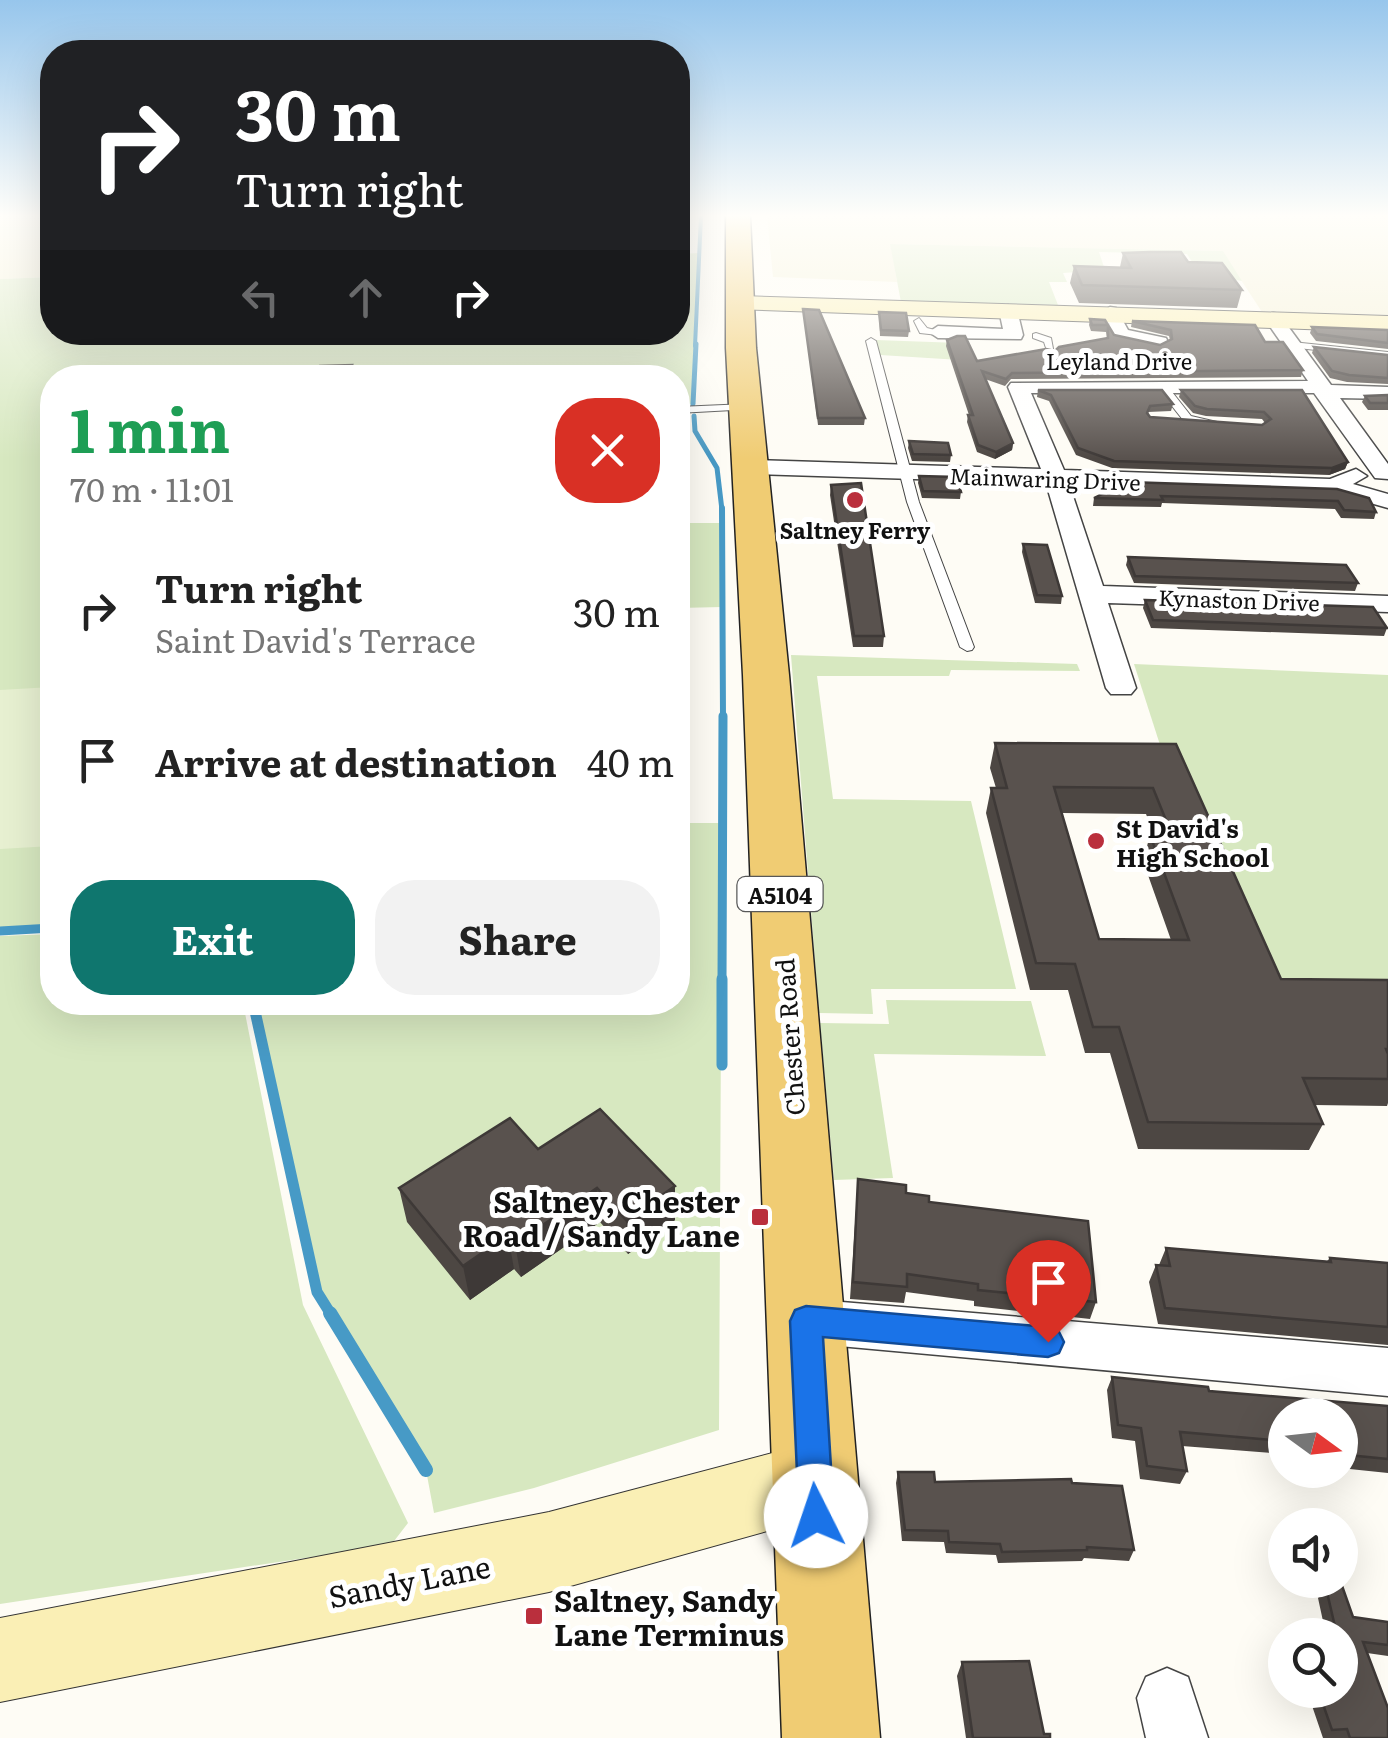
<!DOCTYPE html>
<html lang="en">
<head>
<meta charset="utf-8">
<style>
	:root { --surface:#fff; --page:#f2f2f2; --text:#222; --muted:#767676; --accent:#0f766e }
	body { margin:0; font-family:Literata,serif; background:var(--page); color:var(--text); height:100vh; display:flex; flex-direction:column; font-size:38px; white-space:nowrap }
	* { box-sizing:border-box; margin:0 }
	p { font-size:32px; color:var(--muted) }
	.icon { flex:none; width:55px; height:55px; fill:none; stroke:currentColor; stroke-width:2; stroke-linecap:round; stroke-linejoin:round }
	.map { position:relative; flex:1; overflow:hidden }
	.side { position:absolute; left:40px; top:365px; width:650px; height:650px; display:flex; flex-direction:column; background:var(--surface); border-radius:40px; box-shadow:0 10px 40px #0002 }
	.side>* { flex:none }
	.hud { position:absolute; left:40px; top:40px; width:650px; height:305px; border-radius:40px; box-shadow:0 10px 40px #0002; background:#202124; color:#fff; overflow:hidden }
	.needle { width:65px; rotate:105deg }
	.controls { position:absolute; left:1268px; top:1398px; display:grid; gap:20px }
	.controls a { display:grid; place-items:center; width:90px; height:90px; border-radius:50%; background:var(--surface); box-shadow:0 10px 40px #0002; font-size:50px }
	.pin { position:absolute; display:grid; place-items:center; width:85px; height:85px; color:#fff; margin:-102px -42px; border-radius:50% 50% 50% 0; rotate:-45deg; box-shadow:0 0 10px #0007 }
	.pin .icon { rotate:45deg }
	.me { position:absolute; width:110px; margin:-55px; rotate:356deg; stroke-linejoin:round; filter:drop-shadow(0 0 8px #0008) }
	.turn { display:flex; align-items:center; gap:35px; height:210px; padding:0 30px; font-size:45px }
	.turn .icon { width:130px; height:130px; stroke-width:2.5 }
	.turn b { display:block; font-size:70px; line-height:85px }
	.lanes { display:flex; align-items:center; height:95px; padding:0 30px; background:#0003; justify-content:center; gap:50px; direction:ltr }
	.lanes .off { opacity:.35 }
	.round { display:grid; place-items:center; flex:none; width:105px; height:105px; border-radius:40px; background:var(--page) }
	.overview { display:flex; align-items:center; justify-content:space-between; height:170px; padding:0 30px }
	h1 { font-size:60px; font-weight:700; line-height:75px; color:#1e9e55 }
	.cta { display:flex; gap:20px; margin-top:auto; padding:20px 30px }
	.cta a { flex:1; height:115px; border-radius:40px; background:var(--accent); color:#fff; font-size:40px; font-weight:700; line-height:115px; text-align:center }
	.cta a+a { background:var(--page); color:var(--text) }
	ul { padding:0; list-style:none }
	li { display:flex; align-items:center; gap:30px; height:150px; padding:0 30px }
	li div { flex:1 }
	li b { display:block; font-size:38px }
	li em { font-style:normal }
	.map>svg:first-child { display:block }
</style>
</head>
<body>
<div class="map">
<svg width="1388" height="1738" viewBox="0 0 1388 1738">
	<rect width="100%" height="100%" fill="#fefcf5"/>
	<!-- farmland -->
	<g fill="#f4f0d6">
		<path d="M0,216H52V277L0,279Z"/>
		<path d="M767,216H1388V315L1262,312L1222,251L891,244L897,282L773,277Z"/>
	</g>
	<!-- green -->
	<g fill="#d7e8c0">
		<path d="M890,244L1223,251L1242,281L1199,273L1187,254L1099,252L1105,270L1063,273L1067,282H1049L1058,305L901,302Z"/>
		<path d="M699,253L693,404L678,405V378H436V372L312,378H52V928L0,931V279L52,277V332H678V254Z"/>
		<path d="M876,340L960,343V360L880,355Z"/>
		<path d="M678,523H722V607L678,608Z"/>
		<path d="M791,655L1077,664L1080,671L951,670L949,676H817L833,799L971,801L1016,989H871L873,1014L819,1013Z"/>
		<path d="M1134,664L1388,675V999L1287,998L1161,748Z"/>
		<path d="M678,823H722L719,1430L534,1488L434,1513L426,1470L317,1292L253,1003L678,1002Z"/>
		<path d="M52,934V1002L243,1003L303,1305L408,1523L391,1545L0,1604V936Z"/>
		<path d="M886,1000L1031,1001L1046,1056L874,1054L893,1178L834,1180L820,1023L889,1024Z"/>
	</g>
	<!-- pitch -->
	<path fill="#e7f0d1" d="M52,687V846L0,849V690Z"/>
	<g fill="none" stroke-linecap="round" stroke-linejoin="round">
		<!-- stream-far5 -->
		<path stroke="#479ac6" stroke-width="4" d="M695,346L701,216"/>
		<!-- stream-far4 -->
		<g stroke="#479ac6" stroke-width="5">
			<path d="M693,404L696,344"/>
			<path d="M694,416L695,431L717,468L722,510"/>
		</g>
		<!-- stream-far3 -->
		<path stroke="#479ac6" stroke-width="6" d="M722,508L723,718"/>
		<!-- stream-far2 -->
		<g stroke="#479ac6" stroke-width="9">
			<path d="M0,931L52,928"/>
			<path d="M722,982L723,716"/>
		</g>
		<!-- stream-far1 -->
		<g stroke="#479ac6" stroke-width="11">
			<path d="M253,1002L317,1292L332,1316"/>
			<path d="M722,1065V979"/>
		</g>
		<!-- stream -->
		<path stroke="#479ac6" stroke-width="14" d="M330,1313L426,1470"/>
		<!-- lane casing -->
		<g stroke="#444" stroke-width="2">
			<g id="lane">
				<path d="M919,318L927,328L943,332L938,335L920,333L914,321Z"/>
				<path d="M1036,333L1051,338L1054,354H1048L1044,342L1033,338V334Z"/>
				<path d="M871,338L876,341L919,502L974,647L972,650L967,651L960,647L907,502L866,341Z"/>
				<path d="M1292,342L1388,352V358L1289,347V343Z"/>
				<path d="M1157,383H1165L1191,416L1217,422V426L1183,420L1157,387Z"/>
				<path d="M747,404L751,405V409L678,413V407Z"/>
			</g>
		</g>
		<!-- street casing -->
		<g stroke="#444" stroke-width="3">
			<g id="street">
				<path d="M1008,305L1017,310L1023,335L1021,339L938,338L929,332L938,326L1003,329L999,310Z"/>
				<path d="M1110,307L1116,308L1128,330L1166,338L1168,342L1159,348L1114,338L1101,312Z"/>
				<path d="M1273,313L1279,314L1331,385L1388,387V399L1340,398L1388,464V479L1375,478L1314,393H1031L1064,470L1330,479L1356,469L1367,476L1353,484L1388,494V508L1335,493L1069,484L1103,586L1388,596V612L1108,603L1136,688L1131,694H1111L1106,688L1046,483L752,474L741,467L752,460L1041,469L1008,387L1011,383L1308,381L1264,318Z"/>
				<path d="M806,1299L1388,1348V1396L806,1343L789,1337L782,1321L789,1305Z"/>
				<path d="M1167,1668L1188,1677L1208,1738H1146L1137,1698L1146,1677Z"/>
			</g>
		</g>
		<!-- secondary casing -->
		<g stroke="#333" stroke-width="2">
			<g id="secondary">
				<path d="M741,296L1388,316V332L732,309L728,304L732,299Z"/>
				<path d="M814,1442L841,1453L852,1480L841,1507L814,1518L549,1592L0,1702V1618L549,1512Z"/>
			</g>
		</g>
		<!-- primary casing -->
		<g stroke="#222" stroke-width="3">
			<path id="primary" d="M726,216H750L756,348L789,675L880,1738H782L743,675L726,348Z"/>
		</g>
		<!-- lane -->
		<use href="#lane" fill="#fff" fill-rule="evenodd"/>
		<!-- street -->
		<use href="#street" fill="#fff" fill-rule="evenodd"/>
		<!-- secondary -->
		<use href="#secondary" fill="#faefb5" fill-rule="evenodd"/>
		<!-- primary -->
		<use href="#primary" fill="#f0cc73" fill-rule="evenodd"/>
	</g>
	<!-- wall -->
	<g fill="#4d4743" fill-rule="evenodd">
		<path d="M1123,253L1188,262L1242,290L1237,308L1079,303L1070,283L1074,266L1120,267Z"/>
		<path d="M803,309L865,418L864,425H818Z"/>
		<path d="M879,312L909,331L908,337L880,336Z"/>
		<path d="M1090,319L1105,320L1114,335L1160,345L1170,340L1169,336L1131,327L1132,321L1265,342L1303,370L1301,377L1011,379L1005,386L985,379L1013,443L1012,450L995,459L977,452L967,422L968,415H969L946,346L947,340L977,361L1055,351L1107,338L1106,332L1091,331L1089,325Z"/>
		<path d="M1312,327L1388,330V349L1316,341L1310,333Z"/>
		<path d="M1314,347L1388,355V384L1347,382L1330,378L1312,353Z"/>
		<path d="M1038,390L1173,404L1171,411L1148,412L1150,417L1262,425L1265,423L1262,419L1206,416L1193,413L1179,397L1181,390H1302L1348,462L1345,469L1329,475L1112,468L1076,455L1049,401L1037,397Z"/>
		<path d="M1388,395V410H1368L1362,402L1365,396Z"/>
		<path d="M909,441L951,455L950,462L912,461L908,448Z"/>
		<path d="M919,476L961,492L960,499L922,498L918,483Z"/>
		<path d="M831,485L884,636L883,647H853L830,495Z"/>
		<path d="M1337,489L1376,512L1374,519L1341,518L1335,509L1162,503L1161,507L1093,506L1094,498Z"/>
		<path d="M1023,544L1062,596L1061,604L1035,603L1022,552Z"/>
		<path d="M1128,557L1358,583L1355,591L1134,583L1126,565Z"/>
		<path d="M1145,600L1387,628L1384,636L1151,628L1143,608Z"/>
		<path d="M995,743L1176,744L1281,979L1388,980V1103L1387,1106L1314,1105L1323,1124L1309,1150L1138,1149L1110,1053H1085L1068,990H1030L986,813L991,788H996L990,768ZM1062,813L1146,814L1154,835H1150L1143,861L1171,940L1099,939Z"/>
		<path d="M538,1149L675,1186V1220L628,1254L600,1222L521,1277L514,1269L470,1300L407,1222L399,1188Z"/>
		<path d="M858,1179L929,1202L1096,1302L1090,1319L974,1306V1301L906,1292L904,1303L850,1299Z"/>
		<path d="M1166,1248L1327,1261L1330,1258L1388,1263V1345L1158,1324L1149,1282L1156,1265H1159Z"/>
		<path d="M1112,1377L1209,1391L1388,1406V1473L1340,1468V1415H1285V1454L1182,1446L1187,1471L1180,1484L1140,1479L1135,1441L1112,1438L1107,1390Z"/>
		<path d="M898,1472L935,1482L1072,1483L1134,1550L1129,1561L1084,1558L1082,1561L998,1563L996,1555L946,1553L944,1542L902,1541L896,1483Z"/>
		<path d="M1326,1588L1353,1617L1388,1622V1656L1367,1653L1388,1738H1323L1307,1691L1340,1690V1635H1326L1318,1598Z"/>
		<path d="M962,1662L1044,1734L1050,1738H966L957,1676Z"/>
	</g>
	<!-- shaded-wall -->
	<g fill="#3e3937">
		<path d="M1013,443L1012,450L995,459L996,452Z"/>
		<path d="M1348,462L1345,469L1329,475L1332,468Z"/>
		<path d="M675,1186V1220L628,1254L626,1220Z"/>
		<path d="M597,1188L600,1222L521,1277L515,1244Z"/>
		<path d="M508,1235L514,1269L470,1300L463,1266Z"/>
	</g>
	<!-- building -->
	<g fill="#59524e" stroke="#3e3937" stroke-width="2.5" fill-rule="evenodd">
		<path d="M1150,252H1181L1188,262L1222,263L1242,290L1082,285L1074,266L1131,268L1123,253Z"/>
		<path d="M803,309L819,310L865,418H818Z"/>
		<path d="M879,312L906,313L909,331L881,330Z"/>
		<path d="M1090,319L1105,320L1114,335L1160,345L1172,339L1171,330L1132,321L1255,325L1265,342H1283L1303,370L1012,373L1006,379L982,371L1013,443L996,452L978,445L968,415H973L947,340L957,336H965L977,361L1046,349L1055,351L1059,347L1108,338V325H1092Z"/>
		<path d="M1312,327L1388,330V343L1317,334Z"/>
		<path d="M1314,347L1388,355V378L1349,375L1332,371Z"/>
		<path d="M352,365L349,373L402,371L401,378H283L317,376L320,366Z"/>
		<path d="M1038,390H1162L1173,404L1150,406L1147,413L1150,417L1262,425L1271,419L1264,412L1207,409L1195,406L1181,390H1302L1348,462L1332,468L1114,461L1078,448L1051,395Z"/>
		<path d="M1388,395V403H1370L1365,396Z"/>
		<path d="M909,441L948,443L951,455L913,454Z"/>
		<path d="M919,476L957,477L961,492L923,491Z"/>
		<path d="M1127,482L1337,489L1369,498L1376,512L1344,510L1338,501L1161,496L1163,500L1094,498Z"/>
		<path d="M861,483L884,636H854L831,485Z"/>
		<path d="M1023,544L1047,545L1062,596L1037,595Z"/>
		<path d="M1128,557L1346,565L1358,583L1135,576Z"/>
		<path d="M1145,600L1373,607L1387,628L1153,620Z"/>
		<path d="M678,688H683L681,727H678Z"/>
		<path d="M995,743L1176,744L1281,979L1388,980V1049H1386L1388,1054V1079L1303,1078L1323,1124L1148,1122L1119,1027H1093L1075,964L1036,963L991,788H1007ZM1054,787L1153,788L1172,835H1150L1189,940L1099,939Z"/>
		<path d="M600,1109L675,1186L626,1220L597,1188L515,1244L508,1235L463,1266L399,1188L510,1118L538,1149Z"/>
		<path d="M858,1179L906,1185V1193L929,1196V1202L1088,1221L1096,1302L978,1290V1284L907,1274V1287L853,1282Z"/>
		<path d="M1166,1248L1331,1262L1330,1258L1388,1263V1327L1165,1308L1156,1265L1170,1266Z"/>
		<path d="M1112,1377L1208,1387L1209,1391L1388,1406V1459L1348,1455L1345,1445H1340V1415H1285V1441L1180,1432L1187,1471L1147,1466L1141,1428L1118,1425Z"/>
		<path d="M898,1472H934L935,1482L1071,1479L1072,1483L1122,1486L1134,1550L1087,1547V1550L1002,1552L1000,1544L949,1542L948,1531L905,1530Z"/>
		<path d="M1341,1583L1353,1617L1388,1622V1645L1363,1642L1388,1708V1738H1350L1347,1729L1332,1730L1318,1690H1340V1681L1348,1680L1340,1647V1635H1337L1326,1588Z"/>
		<path d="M1029,1661L1044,1734H1050V1738H973L962,1662Z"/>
	</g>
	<!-- sky -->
	<linearGradient id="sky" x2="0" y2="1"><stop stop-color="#97c6ec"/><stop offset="0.47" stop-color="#fffefa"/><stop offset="1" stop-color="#fffefa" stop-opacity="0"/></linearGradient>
	<rect width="1388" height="459" fill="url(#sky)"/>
	<!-- route -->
	<path fill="#1a73e8" stroke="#114b97" stroke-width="2.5" d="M806,1306L1048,1327L1059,1332L1064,1342L1059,1353L1048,1357L823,1337L834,1516L829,1529L816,1534L804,1529L799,1516L790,1321L795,1310Z"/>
	<!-- markers -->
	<g fill="#ba2f3d" stroke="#fff" stroke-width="4">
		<circle cx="855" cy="500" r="10"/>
		<circle cx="1096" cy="841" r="10"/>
		<rect x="750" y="1207" width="20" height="20" rx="5"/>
		<rect x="524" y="1606" width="20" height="20" rx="5"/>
	</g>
	<g text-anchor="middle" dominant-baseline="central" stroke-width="10" stroke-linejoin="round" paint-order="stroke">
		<!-- far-street labels -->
		<g font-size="22" fill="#111" stroke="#fff">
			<text x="1119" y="360">Leyland Drive</text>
			<text transform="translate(1045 478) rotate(2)">Mainwaring Drive</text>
			<text transform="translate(1239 599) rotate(2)">Kynaston Drive</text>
		</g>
		<!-- far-poi labels -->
		<g font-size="22" font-weight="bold" fill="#111" stroke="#fff">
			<text x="855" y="529">Saltney Ferry</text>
		</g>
		<!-- shield labels -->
		<rect fill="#fff" stroke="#585858" stroke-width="2.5" x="737.5" y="877" width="85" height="34" rx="8"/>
		<g font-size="22" font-weight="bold" fill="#111">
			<text x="780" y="894">A5104</text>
		</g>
		<!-- poi labels -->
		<g font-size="25" font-weight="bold" fill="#111" stroke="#fff" text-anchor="start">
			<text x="1116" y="827">St David's<tspan x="1116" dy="29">High School</tspan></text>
		</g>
		<!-- street labels -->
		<g font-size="25" fill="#111" stroke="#fff">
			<text transform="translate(789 1037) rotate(-94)">Chester Road</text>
		</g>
		<!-- near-poi labels -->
		<g font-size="30" font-weight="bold" fill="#111" stroke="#fff" text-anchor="end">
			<text x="740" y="1200">Saltney, Chester<tspan x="740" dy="34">Road / Sandy Lane</tspan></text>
			<text x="554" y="1599" text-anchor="start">Saltney, Sandy<tspan x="554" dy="34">Lane Terminus</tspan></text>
		</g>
		<!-- near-street labels -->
		<g font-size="30" fill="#111" stroke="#fff">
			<text transform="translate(409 1580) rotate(-11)">Sandy Lane</text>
		</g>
	</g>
</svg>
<div class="controls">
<a><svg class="needle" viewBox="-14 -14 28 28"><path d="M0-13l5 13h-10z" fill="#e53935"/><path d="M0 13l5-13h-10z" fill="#767676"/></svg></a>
<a><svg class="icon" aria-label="sound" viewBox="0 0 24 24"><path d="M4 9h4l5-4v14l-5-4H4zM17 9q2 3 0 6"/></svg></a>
<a><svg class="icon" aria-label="search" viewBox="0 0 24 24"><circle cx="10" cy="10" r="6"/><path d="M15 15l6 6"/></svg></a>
</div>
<div class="pin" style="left:1048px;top:1342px;background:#d93025"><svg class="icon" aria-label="arrive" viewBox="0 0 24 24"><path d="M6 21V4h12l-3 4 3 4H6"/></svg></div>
<svg class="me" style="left:816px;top:1516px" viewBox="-20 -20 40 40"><circle r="19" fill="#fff"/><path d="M0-13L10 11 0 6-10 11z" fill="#1a73e8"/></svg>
<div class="hud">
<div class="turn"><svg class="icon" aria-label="right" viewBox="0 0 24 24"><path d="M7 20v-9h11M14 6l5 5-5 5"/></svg><div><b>30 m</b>Turn right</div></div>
<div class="lanes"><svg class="icon off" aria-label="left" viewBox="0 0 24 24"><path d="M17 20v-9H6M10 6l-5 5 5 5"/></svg><svg class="icon off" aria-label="ahead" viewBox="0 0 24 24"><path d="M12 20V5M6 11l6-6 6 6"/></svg><svg class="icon" aria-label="right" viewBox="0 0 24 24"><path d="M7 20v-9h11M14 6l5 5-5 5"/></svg></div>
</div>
<section class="side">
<div class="overview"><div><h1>1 min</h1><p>70 m · 11:01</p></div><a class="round" style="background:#d93025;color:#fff"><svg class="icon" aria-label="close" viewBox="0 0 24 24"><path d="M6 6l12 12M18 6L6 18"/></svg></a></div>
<ul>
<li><svg class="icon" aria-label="right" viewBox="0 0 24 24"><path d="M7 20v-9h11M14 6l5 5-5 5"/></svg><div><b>Turn right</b><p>Saint David's Terrace</p></div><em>30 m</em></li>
<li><svg class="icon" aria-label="arrive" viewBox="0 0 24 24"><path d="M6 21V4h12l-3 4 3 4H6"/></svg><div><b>Arrive at destination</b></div><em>40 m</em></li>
</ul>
<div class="cta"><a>Exit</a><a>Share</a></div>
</section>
</div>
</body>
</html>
